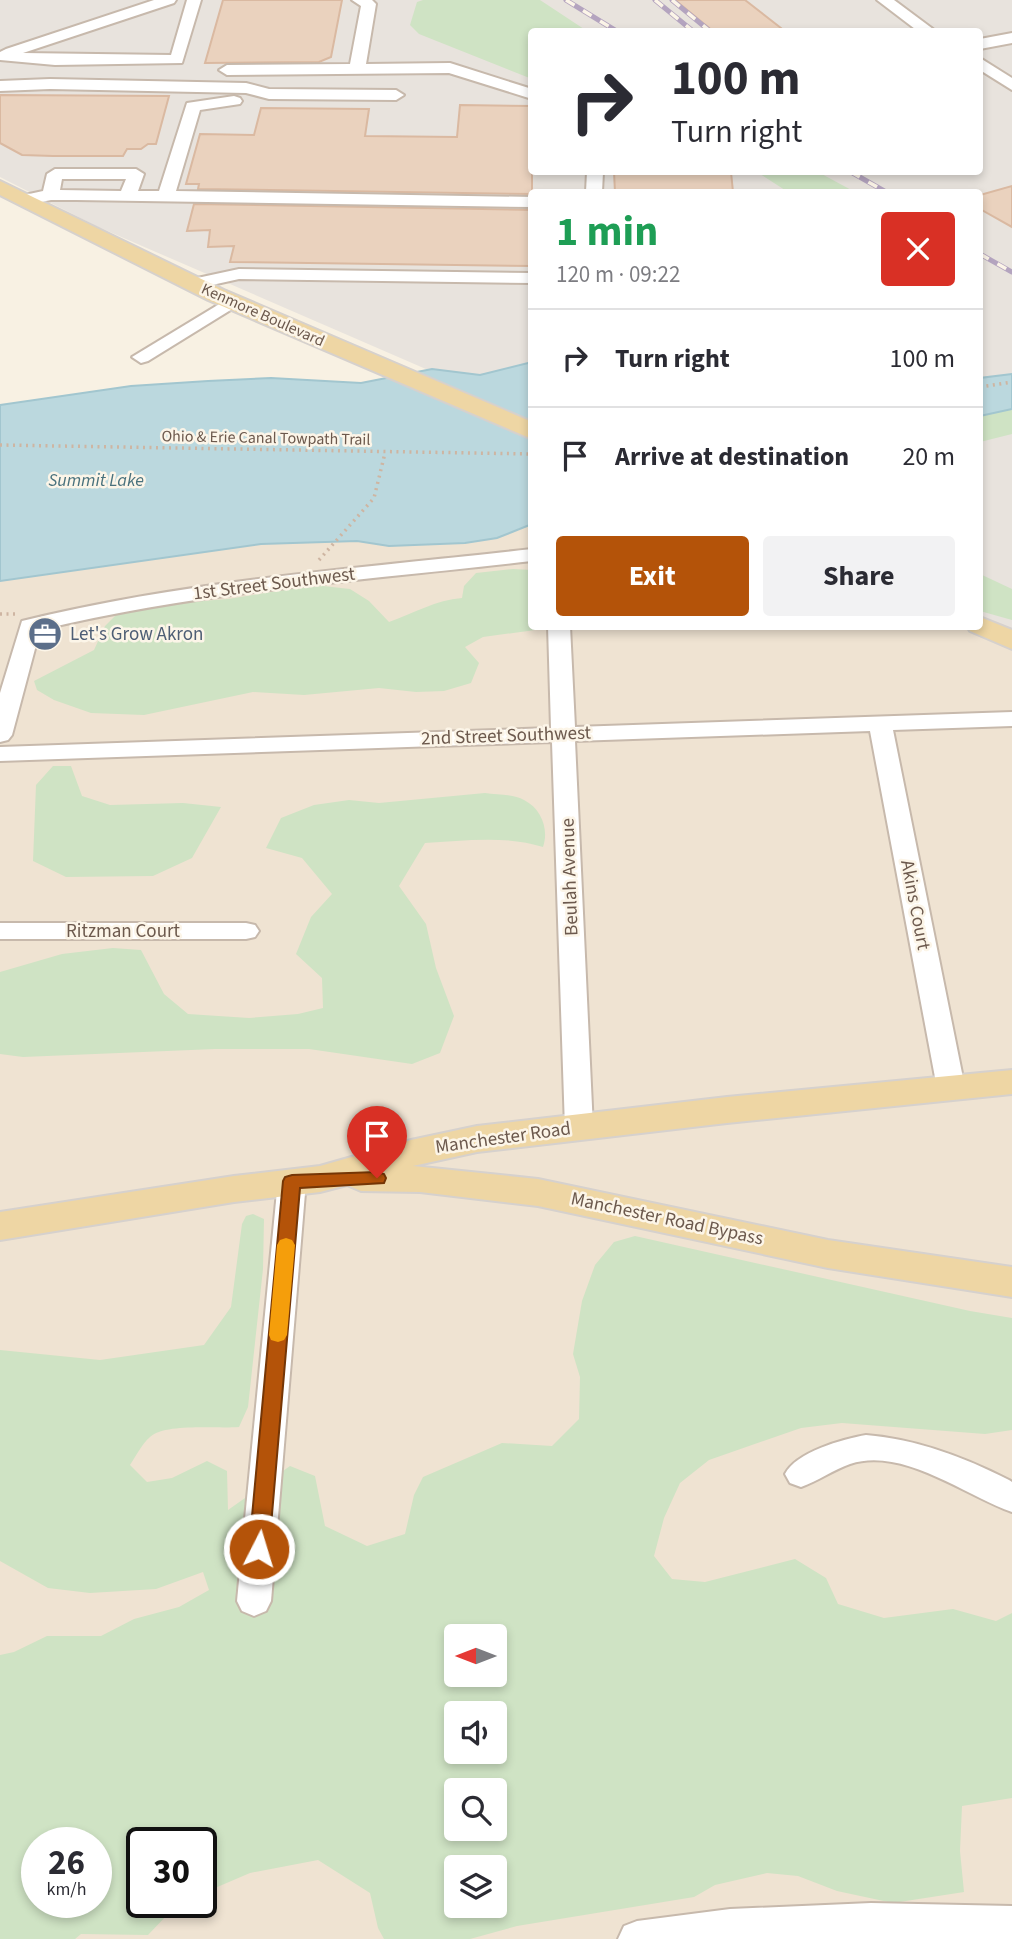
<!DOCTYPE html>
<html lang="en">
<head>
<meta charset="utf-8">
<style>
	:root { --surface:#fff; --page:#f2f2f3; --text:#2b2b33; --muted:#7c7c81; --line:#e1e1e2; --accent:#b45309 }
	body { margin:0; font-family:"Source Sans 3",sans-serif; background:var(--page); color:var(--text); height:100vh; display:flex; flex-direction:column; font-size:26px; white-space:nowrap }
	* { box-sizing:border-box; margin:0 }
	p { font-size:23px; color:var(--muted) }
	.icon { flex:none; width:38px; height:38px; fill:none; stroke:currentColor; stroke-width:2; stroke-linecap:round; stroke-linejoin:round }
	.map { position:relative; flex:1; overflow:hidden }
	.sheet { position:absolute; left:528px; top:189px; width:455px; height:441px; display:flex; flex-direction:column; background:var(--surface); border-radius:7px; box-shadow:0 4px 10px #0003 }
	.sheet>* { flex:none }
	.banner { position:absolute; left:528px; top:28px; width:455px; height:147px; border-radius:7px; box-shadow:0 4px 10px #0003; background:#fff; color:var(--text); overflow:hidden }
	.needle { width:46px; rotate:270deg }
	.fabs { position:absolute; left:444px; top:1624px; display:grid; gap:14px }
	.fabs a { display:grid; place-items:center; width:63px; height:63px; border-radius:7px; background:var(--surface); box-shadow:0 4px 10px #0003; font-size:35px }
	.speed { position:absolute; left:21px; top:1827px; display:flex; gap:14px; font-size:35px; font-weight:700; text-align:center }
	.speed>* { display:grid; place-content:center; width:91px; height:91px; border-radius:50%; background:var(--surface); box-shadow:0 4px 10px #0003; line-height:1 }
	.speed small { font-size:18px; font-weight:400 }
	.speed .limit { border:4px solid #111; border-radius:10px; background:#fff; color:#111 }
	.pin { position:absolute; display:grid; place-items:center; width:60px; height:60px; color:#fff; margin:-72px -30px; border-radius:50% 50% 50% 0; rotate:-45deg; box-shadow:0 0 7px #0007 }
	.pin .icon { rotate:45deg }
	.me { position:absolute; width:77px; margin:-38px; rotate:5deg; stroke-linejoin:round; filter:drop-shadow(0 0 5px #0008) }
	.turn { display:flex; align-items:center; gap:24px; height:147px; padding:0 28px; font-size:32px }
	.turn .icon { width:91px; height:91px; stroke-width:2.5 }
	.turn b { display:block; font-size:49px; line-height:60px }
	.round { display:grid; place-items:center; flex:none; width:74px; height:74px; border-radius:7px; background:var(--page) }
	.headline { display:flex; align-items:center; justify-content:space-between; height:119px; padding:0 28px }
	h1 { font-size:42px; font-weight:700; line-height:52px; color:#1e9e55 }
	.button { display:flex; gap:14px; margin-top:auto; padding:14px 28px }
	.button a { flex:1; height:80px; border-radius:7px; background:var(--accent); color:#fff; font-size:28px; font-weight:700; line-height:80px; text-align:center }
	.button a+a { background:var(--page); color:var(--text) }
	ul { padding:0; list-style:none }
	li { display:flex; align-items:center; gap:21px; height:98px; padding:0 28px; border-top:2px solid var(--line) }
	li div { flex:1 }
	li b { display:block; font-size:26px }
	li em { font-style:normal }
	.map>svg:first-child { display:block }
</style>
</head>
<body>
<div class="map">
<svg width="1012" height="1939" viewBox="0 0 1012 1939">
	<rect width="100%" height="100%" fill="#f8f1e3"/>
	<!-- residential -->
	<path fill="#efe3d2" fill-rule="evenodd" d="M532,524V626H980L1012,641V1939H0V581L261,544L357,541L389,546L465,543L497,538ZM457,1636H495V1675H457ZM457,1713H495V1752H457ZM457,1790H495V1829H457ZM37,1843H96V1902H37ZM142,1843H201V1902H142ZM457,1867H495V1906H457Z"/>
	<!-- industrial -->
	<path fill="#e8e3dd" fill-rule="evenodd" d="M0,0H1012V640L980,625V192H532V415L96,226L0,177ZM532,32H980V172H532Z"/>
	<!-- green -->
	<g fill="#cfe3c4" fill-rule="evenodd">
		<path d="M423,0H540L587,31L532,32V79L419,34L410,25L417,2Z"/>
		<path d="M757,172H818L855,192H788Z"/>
		<path d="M1012,409V434L980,442V416Z"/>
		<path d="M513,569L532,570V626L543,627L535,630L483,637L465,647L479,663L471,683L444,691L416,692L379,688L304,695L253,692L144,715L91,713L54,700L37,690L34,681L94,650L105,626L116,615L162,604L228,599L290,589L323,586L350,589L369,601L389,622C414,613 436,600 462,598L464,586L476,573Z"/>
		<path d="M980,574L1012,589V620L980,611Z"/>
		<path d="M53,766H71L82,796L110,805L183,803L221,807L192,858L153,876L66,877L33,861L36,785Z"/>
		<path d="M485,793C497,795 514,794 524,800C542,809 549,830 543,847C506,835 462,841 425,843L399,886L426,924L436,968L454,1016L440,1053L412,1064L309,1049H215L23,1057L0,1054V972L62,954L113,948L141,950L164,994L188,1014L249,1018L298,1014L323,1008L322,978L296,954L311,917L332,894L302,858L266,848L281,818L314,805L349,800L379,803Z"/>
		<path d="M253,1214L264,1219L263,1269L248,1407L239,1427C216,1429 166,1423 150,1437C142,1444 136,1456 130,1465L147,1482L172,1478L207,1461L227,1471L228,1510L290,1466L315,1476L325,1526L367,1546L405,1534L414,1495L423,1477L502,1443L552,1446L579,1419L580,1377L573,1354L582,1301L595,1265L614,1242L635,1236L970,1311L1012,1318V1430L985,1434L842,1423L801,1428L709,1460L680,1483L664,1518L654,1556L672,1579L705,1582L795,1559L826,1578L838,1604L884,1618L953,1609L996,1621L1012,1613V1798L962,1806L960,1851L964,1892L893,1903L837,1891L798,1876L767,1873L715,1885L694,1897L517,1926L470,1939H384L378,1928L370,1893L318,1860L250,1873L201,1894V1843H142V1902H186L170,1912L148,1935L81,1934L75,1939H0V1655L14,1652L47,1636H101L134,1619L179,1607L209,1590L203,1572L156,1589L90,1593L48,1588L0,1561V1350L100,1360L204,1345L231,1307L242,1224L246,1216ZM457,1636H495V1675H457ZM457,1713H495V1752H457ZM457,1790H495V1829H457ZM37,1843H96V1902H37ZM457,1867H495V1906H457Z"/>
	</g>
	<!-- water -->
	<g fill="#bbd8de" stroke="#a2c6cf" stroke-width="2">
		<path d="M532,362V524L497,538L465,543L389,546L357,541L261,544L0,581V405L131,386L208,381L271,378L361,383L432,369L480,375Z"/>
		<path d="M1012,374V409L980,416V378Z"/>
	</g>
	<!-- building -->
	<g fill="#ead2be" stroke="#dab9a1" stroke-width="2">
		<path d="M223,0H342L331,57L319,62L205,63Z"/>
		<path d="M675,0H745L786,32H714Z"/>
		<path d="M0,95L169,96L156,144H148L141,149H127L123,156H53L22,155L0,143Z"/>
		<path d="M460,105L532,106V194L198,189L199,184H186L200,134L254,135L261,108L369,109L365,136L457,137Z"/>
		<path d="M614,172H731L733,192H615Z"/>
		<path d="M1012,186V227L980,209V195Z"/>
		<path d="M194,204L532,210V266L230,262L234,246L208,247L210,230L187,231Z"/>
	</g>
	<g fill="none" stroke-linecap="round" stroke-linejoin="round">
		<!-- minor casing -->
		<g stroke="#c7b9ac" stroke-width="4">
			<g id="minor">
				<path d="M154,0H176L174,3L23,53L171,55L187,0H201L182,63L55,65L0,60V52L6,49Z"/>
				<path d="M352,0H372L376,4L366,64L450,63L532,89V99L449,73L227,75L219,70L227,65L350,64L361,6Z"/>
				<path d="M877,0H894L937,32H919Z"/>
				<path d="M1012,33V43L980,49V39Z"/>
				<path d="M980,58L1012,78V90L980,70Z"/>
				<path d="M50,79L246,83L269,89L396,90L404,95L396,100L269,99L246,93L50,89L0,91V81Z"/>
				<path d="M234,96L240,98L242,101L240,104L200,110L176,191L532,197V207L76,200H51L26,205L17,200L20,196L43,191L47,174L55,169H136L144,174L138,191H159L187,103ZM62,179H126L121,191L60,190Z"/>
				<path d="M587,172H603L602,192H586Z"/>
				<path d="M239,269L532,273V283L239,279L194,289L185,284L188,280Z"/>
				<path d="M231,297L237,298L240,302L237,306L148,361L141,363L132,357Z"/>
				<path d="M532,549V561C368,580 201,591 40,630L12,735L8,740L0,742V693L22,621C189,580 362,568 532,549Z"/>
				<path d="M548,626H570L575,727L1012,712V726L893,730L965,1088L961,1095L951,1098L941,1095L937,1088L870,731L575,741L593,1128L589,1135L579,1138L569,1135L565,1128L552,742L0,761V747L551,728Z"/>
				<path d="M0,923H246L255,925L259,931L255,937L246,939H0Z"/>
				<path d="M292,1170L302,1174L306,1181L271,1601L266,1611L254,1616L242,1611L237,1601L278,1181L282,1174Z"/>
				<path d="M866,1435C916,1439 964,1457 1009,1480L1012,1482V1512C966,1496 902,1446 850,1464C833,1470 818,1481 801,1487L790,1483L785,1474C796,1452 843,1439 866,1435Z"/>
				<path d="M871,1903L1012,1906V1939H618L624,1926L637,1921L730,1909Z"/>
			</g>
		</g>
		<!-- major casing -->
		<g stroke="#d6d1cd" stroke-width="4">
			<g id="major">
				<path d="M0,181L224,290L532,422V439L208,300L0,195Z"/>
				<path d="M980,617L1012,630V649L970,631L967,626H980Z"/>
				<path d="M1012,1070V1094L727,1123L477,1152L413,1166L538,1179L828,1240L1012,1267V1297L828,1268L538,1206L420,1192L361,1191L347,1185L320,1192L234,1202L0,1240V1212L234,1176L320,1166L411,1140L477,1126L727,1097Z"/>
			</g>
		</g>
		<!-- path -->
		<g stroke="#ceb5a2" stroke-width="3.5" stroke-dasharray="2 4.5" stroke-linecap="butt">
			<path d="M980,387L1012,382"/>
			<path d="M0,445L532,454"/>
			<path d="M319,560L374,498L385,453"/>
			<path d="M0,614H15"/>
		</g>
		<!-- minor -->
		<use href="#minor" fill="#fff" fill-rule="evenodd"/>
		<!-- major -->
		<use href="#major" fill="#eed6a4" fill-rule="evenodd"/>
		<!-- rail casing -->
		<g stroke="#b4a4bf" stroke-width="5">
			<g id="rail">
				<path d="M566,0L618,32"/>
				<path d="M655,0L694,32"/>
				<path d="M672,0L711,32"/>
				<path d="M851,172L886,192"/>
				<path d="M980,254L1012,272"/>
			</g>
		</g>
		<!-- rail -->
		<use href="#rail" stroke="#fcf5e8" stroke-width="3.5" stroke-dasharray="10" stroke-linecap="butt"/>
	</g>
	<!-- route -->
	<path fill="#b45309" stroke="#753606" stroke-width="2" d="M377,1172L384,1174L386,1178L384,1183L300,1188L269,1549L266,1555L259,1557L252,1555L249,1549L283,1181L285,1177L292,1175Z"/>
	<!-- slow -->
	<path fill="#f59e0b" d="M286,1238L292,1240L295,1245L287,1335L284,1340L278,1342L271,1340L269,1335L277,1245L280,1240Z"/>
	<!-- icons -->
	<defs>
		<g id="office-disc" transform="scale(1.75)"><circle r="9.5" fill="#5c6f8a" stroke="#fcf5e8"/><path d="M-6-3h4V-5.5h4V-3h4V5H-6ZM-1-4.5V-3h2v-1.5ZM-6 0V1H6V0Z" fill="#fff"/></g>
	</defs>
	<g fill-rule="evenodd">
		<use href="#office-disc" x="45" y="634"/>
	</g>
	<g text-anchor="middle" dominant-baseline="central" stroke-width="5" stroke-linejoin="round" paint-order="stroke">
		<!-- far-street labels -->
		<g font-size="16" fill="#6c594d" stroke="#fcf5e8">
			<text transform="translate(263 315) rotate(24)">Kenmore Boulevard</text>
			<text transform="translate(266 438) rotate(1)">Ohio &amp; Erie Canal Towpath Trail</text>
		</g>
		<!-- far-water labels -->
		<g font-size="18" font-style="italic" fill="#4a727d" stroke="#fcf5e8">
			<text x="96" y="480">Summit Lake</text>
		</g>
		<!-- street labels -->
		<g font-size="19" fill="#6c594d" stroke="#fcf5e8">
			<text transform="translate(274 584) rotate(-7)">1st Street Southwest</text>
			<text transform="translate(506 736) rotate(-2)">2nd Street Southwest</text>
			<text transform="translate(570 877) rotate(-92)">Beulah Avenue</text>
			<text transform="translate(915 905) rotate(79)">Akins Court</text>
			<text x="123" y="931">Ritzman Court</text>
			<text transform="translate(503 1138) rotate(-8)">Manchester Road</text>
			<text transform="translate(667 1219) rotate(12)">Manchester Road Bypass</text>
		</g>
		<!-- service labels -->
		<g font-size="19" fill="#4e5e75" stroke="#fcf5e8" text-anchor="start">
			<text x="70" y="634">Let's Grow Akron</text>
		</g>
	</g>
</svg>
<div class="fabs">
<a><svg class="needle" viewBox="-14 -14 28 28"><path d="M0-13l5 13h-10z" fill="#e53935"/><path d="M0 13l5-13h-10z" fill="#7c7c81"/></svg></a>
<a><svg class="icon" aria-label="sound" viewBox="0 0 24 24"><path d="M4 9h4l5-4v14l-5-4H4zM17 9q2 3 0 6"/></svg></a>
<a><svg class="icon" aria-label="search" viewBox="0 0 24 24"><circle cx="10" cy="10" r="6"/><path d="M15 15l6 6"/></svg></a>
<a><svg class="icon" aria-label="layers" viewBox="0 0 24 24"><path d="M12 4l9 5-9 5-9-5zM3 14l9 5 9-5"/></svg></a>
</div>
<div class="speed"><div>26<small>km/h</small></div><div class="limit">30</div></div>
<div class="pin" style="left:377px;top:1178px;background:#d93025"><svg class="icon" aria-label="arrive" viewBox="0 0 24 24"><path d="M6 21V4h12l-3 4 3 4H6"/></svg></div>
<svg class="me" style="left:259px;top:1549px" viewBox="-20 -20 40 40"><circle r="17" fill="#b45309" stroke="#fff" stroke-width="3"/><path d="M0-11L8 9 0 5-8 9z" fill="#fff"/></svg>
<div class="banner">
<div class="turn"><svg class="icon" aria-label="right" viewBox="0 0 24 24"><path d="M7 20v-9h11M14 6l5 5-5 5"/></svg><div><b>100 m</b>Turn right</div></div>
</div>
<section class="sheet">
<div class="headline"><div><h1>1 min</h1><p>120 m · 09:22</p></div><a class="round" style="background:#d93025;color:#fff"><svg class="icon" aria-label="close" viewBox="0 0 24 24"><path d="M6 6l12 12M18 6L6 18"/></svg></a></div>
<ul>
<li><svg class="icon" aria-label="right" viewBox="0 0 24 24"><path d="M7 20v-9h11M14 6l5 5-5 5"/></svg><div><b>Turn right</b></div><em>100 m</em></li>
<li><svg class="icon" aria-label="arrive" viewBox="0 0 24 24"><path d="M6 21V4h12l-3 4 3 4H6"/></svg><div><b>Arrive at destination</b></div><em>20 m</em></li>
</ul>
<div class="button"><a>Exit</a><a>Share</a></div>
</section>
</div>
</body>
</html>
